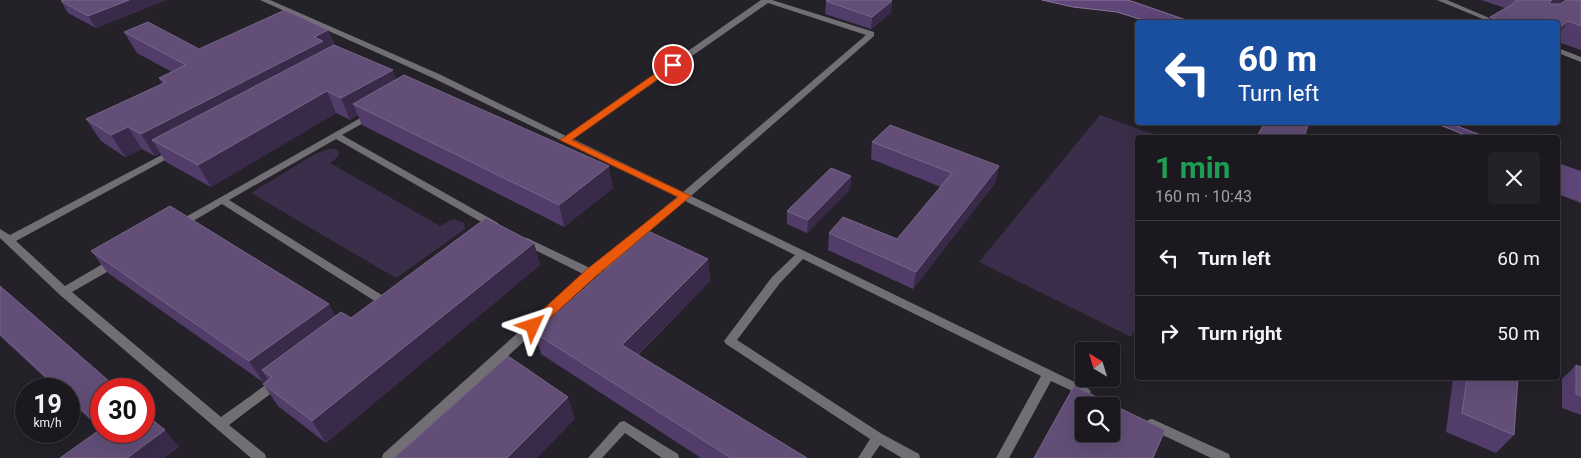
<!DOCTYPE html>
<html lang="en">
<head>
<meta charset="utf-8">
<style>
	:root { --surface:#1b191f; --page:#242228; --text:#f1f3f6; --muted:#a0a0a4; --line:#39383d }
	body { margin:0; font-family:Roboto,sans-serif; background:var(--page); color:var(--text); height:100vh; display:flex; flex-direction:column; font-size:19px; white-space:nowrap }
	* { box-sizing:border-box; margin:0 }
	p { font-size:16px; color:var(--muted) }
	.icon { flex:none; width:28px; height:28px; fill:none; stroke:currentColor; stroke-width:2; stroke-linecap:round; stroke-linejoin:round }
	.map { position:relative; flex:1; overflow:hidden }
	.sheet { position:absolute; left:1135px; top:135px; width:425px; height:245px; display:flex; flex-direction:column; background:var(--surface); border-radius:5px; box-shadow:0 5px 20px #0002,0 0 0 1px var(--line) }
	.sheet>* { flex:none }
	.top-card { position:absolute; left:1135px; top:20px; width:425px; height:105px; border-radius:5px; box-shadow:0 5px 20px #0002,0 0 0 1px var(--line); background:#1a4fa0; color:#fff; overflow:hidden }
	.needle { width:32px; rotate:322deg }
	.controls { position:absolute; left:1075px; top:342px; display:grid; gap:10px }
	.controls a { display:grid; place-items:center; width:45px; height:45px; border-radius:5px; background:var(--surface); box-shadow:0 5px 20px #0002,0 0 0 1px var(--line); font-size:25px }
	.speed { position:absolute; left:15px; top:378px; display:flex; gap:10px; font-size:25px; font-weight:700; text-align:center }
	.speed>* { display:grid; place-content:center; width:65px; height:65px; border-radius:50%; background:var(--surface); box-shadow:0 5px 20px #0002,0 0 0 1px var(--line); line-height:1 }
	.speed small { font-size:12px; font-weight:400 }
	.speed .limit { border:8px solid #d22; background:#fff; color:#111 }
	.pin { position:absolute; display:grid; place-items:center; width:42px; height:42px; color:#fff; margin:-21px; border:2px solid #fff; border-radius:50%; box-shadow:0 1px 5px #0007 }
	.me { position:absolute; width:55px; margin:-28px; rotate:48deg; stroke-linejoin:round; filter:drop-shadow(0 0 4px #0008) }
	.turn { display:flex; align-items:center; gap:18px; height:105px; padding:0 20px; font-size:22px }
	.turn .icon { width:65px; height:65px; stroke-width:2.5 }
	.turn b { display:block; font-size:35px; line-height:42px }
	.round { display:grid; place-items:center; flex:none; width:52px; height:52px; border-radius:5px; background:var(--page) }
	.summary { display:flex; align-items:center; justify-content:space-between; height:85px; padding:0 20px }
	h1 { font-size:30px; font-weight:700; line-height:38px; color:#1e9e55 }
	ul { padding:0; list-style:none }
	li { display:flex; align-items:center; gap:15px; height:75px; padding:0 20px; border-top:1px solid var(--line) }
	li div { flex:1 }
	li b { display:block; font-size:19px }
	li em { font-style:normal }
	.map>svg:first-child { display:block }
</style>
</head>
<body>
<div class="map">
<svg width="1581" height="458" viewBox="0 0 1581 458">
	<rect width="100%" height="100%" fill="#242129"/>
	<!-- green -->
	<g fill="#3b2e4a">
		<path d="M1100,115L1161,137L1138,138V325L1131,337L979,262Z"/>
		<path d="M328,149H336L339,152L338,157L330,163L440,226L454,219L464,223L465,229L396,278L251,193L315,154Z"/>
	</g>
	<!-- water -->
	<g fill="#5e4678" stroke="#87759a">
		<path d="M1042,0H1128L1192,22H1149L1117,12L1073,7Z"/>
		<path d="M1435,123H1449L1486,137H1470Z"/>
	</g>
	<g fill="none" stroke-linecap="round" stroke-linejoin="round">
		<!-- river -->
		<path fill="#5e4678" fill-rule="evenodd" d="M1558,163L1581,171V203L1558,194Z"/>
		<!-- street -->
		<g fill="#716f74" fill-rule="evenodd">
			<path d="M260,0H270L439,74L566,136L761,0H772L874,32V36L691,196L1089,389L1091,392L1089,395L1085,397L1051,381L1009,458H996L1041,376L803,259L780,283L737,340L882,434L919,454L920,458H902L880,445L871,458H858L870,439L726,344L724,341L772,277L795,255L685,201L595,276L397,458H382L383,454L583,274L519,242L518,240L519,238H527L590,268L677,197L433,78ZM768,3L866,35L683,192L573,139Z"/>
			<path d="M1437,0H1447L1499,22H1490Z"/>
			<path d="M1558,48L1581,57V62L1558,53Z"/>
			<path d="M371,112L375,115L374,117L342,135L498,223L499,225L498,227H490L336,139L229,200L385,297L389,295L393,296L394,299L389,305H381L222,204L183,227H175L174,225L175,223Z"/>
			<path d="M173,149L176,150L178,152L176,154L16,241L65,286L111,259H119L120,262L119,265L72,292L221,417L274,379L278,377L282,379L284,382L282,385L229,425L265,454L266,458H251L60,295L0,238V229L10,235Z"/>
			<path d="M1152,419L1229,454L1230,458H1211L1148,428L1146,424L1148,420Z"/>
			<path d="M624,421L678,454L679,458H662L625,433L602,458H588L620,422Z"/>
		</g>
	</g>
	<!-- wall -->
	<g fill="#523d6a">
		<path d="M63,0H166L96,28L68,13L61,1Z"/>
		<path d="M1481,0H1563L1558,4H1560L1581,0V50L1558,42V22H1487L1490,17L1505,8Z"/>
		<path d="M826,1H892L891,13L871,29L825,14Z"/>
		<path d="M328,30L335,45L396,79L613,188L564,227L362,125L358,115L350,120L336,113L211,187L166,162L160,153L155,156L142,149L125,157L101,141L86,119L162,84L159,78L172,72L137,53L124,32L199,49Z"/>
		<path d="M872,142L999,166L995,183L913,289L828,250L829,233L897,239L941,187L871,159Z"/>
		<path d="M851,176L850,189L807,233L787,224V211Z"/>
		<path d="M534,243L540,265L326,443L278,406L263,384L264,383L108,273L91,251L335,316L351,318Z"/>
		<path d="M708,259L710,281L638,355L807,458H701L541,354L535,333Z"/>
		<path d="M0,286L101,389L179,447L164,458H60L100,429L69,400V389H57L0,336Z"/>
		<path d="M1576,365L1581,367V415L1562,408V379Z"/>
		<path d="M1453,378H1518L1514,435L1496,453L1446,432Z"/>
	</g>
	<!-- shaded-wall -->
	<g fill="#392a4a">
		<path d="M129,0H166L96,28L88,16Z"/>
		<path d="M1552,0H1563L1538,21L1550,1Z"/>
		<path d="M892,1L891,13L871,29L872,17Z"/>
		<path d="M1568,21L1558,36V29Z"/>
		<path d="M328,30L337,50L152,140L160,153L155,156L141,134L314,37Z"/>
		<path d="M393,70L401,91L353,104L358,115L350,120L341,98Z"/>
		<path d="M327,91L336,113L211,187L198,165Z"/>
		<path d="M128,127L142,149L125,157L111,135Z"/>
		<path d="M609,166L613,188L564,227L559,205Z"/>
		<path d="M999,166L995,183L913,289L916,272Z"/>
		<path d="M851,176L850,189L807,233L808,220Z"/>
		<path d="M534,243L540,265L326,443L312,421Z"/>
		<path d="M708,259L710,281L626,366L622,345Z"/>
		<path d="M329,304L341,326L262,370L268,380L264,383L249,361Z"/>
		<path d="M568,397L575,419L537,458H507Z"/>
		<path d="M165,430L179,447L164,458H127Z"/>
	</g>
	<!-- building -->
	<g fill="#624e77" stroke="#776689" fill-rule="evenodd">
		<path d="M63,0H129L88,16L61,1Z"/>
		<path d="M828,0H889L892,1L872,17L826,1Z"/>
		<path d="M1516,0H1552L1550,1V4H1560L1566,0H1581V26L1568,21L1558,29V22H1504L1490,17L1513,4Z"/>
		<path d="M285,10L328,30L314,37L323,41L141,134L128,127L111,135L86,119L166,82L159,78L186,65L124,32L148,22L199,49Z"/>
		<path d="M334,45L393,70L341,98L327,91L198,165L152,140Z"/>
		<path d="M404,75L609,166L559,205L353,104Z"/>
		<path d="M1265,122H1309L1304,138H1256Z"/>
		<path d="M890,125L999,166L916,272L829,233L843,217L897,239L952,173L872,142Z"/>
		<path d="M831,168L851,176L808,220L787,211Z"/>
		<path d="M170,206L329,304L249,361L91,251Z"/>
		<path d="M486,218L534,243L312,421L263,384L272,377L262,370L341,312L351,318Z"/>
		<path d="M648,231L708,259L622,345L807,458H731L535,333Z"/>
		<path d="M0,286L118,389H101V428L69,398V389H59L0,334Z"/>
		<path d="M508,356L568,397L507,458H394Z"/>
		<path d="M1576,365L1581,367V396L1576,394Z"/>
		<path d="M1467,378H1518L1514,435L1462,413Z"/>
		<path d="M1074,386L1165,430L1153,458H1034ZM1084,406H1111V434H1084Z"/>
		<path d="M144,413L165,430L127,458H60L101,429V431H144Z"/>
	</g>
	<!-- route -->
	<path fill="#ea580c" stroke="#983908" d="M670,63L678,65L572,140L691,196L595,277L537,330H528L527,326L528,323L586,270L678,197L560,140Z"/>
</svg>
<div class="controls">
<a><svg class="needle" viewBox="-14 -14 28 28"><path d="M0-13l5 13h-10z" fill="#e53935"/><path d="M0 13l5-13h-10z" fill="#a0a0a4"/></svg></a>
<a><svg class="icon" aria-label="search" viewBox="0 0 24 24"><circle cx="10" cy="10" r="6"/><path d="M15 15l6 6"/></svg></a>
</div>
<div class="speed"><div>19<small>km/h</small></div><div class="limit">30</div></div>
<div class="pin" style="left:673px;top:65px;background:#d93025"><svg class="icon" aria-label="arrive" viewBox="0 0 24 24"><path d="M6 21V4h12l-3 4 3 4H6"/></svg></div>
<svg class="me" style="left:533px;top:326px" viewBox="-20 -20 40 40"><path d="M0-17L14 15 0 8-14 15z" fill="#ea580c" stroke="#fff" stroke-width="4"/></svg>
<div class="top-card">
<div class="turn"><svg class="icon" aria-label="left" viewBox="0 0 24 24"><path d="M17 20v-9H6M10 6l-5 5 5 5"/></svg><div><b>60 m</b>Turn left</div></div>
</div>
<section class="sheet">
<div class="summary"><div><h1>1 min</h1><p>160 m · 10:43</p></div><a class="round"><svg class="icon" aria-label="close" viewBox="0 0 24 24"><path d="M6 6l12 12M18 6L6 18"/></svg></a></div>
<ul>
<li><svg class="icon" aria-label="left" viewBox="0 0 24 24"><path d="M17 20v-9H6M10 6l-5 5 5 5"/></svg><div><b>Turn left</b></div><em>60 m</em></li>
<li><svg class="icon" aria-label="right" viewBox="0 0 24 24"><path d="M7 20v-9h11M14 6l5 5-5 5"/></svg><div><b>Turn right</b></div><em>50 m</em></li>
</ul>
</section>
</div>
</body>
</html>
